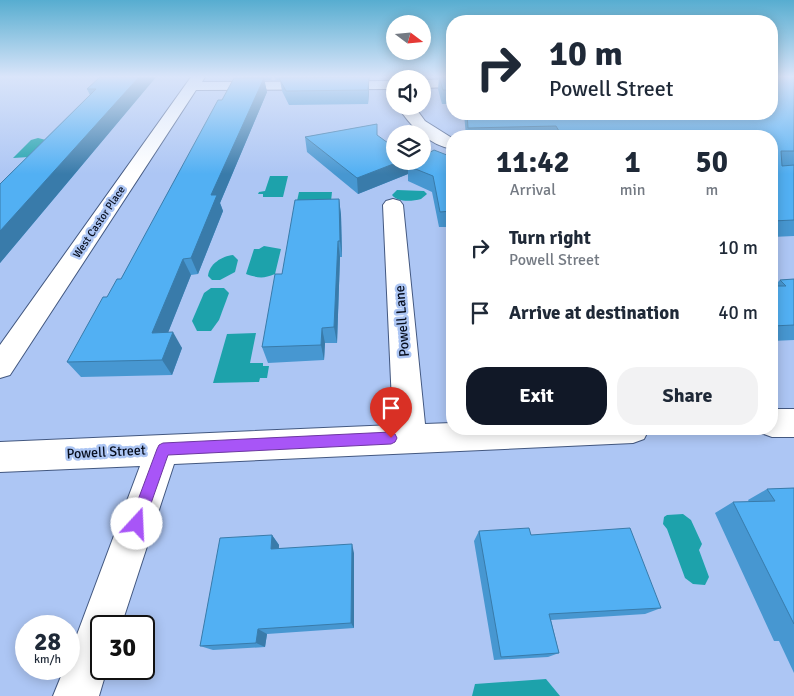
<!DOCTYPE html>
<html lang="en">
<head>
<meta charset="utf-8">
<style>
	:root { --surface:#fff; --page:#f2f2f3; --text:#1f2937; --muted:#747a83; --accent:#111827 }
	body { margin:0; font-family:Signika,sans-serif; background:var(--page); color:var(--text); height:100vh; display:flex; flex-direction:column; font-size:19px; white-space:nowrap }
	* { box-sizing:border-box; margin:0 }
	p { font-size:16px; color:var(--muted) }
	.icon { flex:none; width:28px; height:28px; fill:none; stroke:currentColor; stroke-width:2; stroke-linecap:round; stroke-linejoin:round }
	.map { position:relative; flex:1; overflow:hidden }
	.panel { position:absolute; left:446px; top:130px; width:332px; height:305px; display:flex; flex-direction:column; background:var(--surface); border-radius:20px; box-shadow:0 2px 12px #0003 }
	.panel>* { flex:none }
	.guide { position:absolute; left:446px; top:15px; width:332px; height:105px; border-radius:20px; box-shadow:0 2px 12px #0003; background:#fff; color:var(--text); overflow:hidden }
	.needle { width:32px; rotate:106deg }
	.buttons { position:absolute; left:386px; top:15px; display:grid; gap:10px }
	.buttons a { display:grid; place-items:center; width:45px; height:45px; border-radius:50%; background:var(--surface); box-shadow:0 2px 12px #0003; font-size:25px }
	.speed { position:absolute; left:15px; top:615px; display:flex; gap:10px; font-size:25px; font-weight:700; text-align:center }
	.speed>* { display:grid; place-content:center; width:65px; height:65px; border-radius:50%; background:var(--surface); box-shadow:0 2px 12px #0003; line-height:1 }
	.speed small { font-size:12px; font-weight:400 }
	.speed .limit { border:2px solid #111; border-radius:8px; background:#fff; color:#111 }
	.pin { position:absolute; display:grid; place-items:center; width:42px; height:42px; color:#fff; margin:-51px -21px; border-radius:50% 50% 50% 0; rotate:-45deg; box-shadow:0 0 5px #0007 }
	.pin .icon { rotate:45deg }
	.me { position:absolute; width:55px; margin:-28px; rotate:20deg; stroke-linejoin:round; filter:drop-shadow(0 0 4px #0008) }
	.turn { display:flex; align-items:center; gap:18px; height:105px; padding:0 20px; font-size:22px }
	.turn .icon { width:65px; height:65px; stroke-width:2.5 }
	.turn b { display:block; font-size:35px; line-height:42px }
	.eta { display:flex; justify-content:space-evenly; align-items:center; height:85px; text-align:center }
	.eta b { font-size:30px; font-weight:700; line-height:35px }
	.cta { display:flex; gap:10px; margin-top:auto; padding:10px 20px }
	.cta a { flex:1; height:58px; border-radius:20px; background:var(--accent); color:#fff; font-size:20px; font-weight:700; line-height:58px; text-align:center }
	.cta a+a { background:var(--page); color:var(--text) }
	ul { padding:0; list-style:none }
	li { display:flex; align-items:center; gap:15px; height:65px; padding:0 20px }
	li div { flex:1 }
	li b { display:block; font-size:19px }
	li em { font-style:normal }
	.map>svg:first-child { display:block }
</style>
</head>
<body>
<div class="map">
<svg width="794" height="696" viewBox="0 0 794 696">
	<rect width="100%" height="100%" fill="#adc6f4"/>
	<!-- water -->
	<g fill="#1da2ab">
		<path d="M38,138L46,140L29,157L13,158L31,140Z"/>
		<path d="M270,176H288L283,197H263V194H258L259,192L265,191Z"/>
		<path d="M397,190L424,191L427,194L421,199C413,201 398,203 392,195Z"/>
		<path d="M299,192H332L331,201H297Z"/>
		<path d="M264,246L281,249L275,274C263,279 258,278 246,274L254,249H259Z"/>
		<path d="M233,255L238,260L235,272L220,280H212L208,276C209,264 222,256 233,255Z"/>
		<path d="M211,288H224L229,293L219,320L211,331H197L192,321L204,293Z"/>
		<path d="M256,333L250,363H263V366H269L267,378H260L259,382L213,383L227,334Z"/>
		<path d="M683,514L691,520L702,544L699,550L709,577L705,585L693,584L685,578L667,529L663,524L664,517L667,515Z"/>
		<path d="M546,679L560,696H472L475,684Z"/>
	</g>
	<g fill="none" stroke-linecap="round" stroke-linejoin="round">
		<!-- minor casing -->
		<g stroke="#435880" stroke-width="2">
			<g id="minor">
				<path d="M191,77H205L202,82L395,81V89L196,90L10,375L0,378V345Z"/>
				<path d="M452,79V87L422,88V80Z"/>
				<path d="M398,106H414L425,121L452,138V149C430,145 409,126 398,106Z"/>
				<path d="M393,199L400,201L403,205L425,424L452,423V429H649L644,439L633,443L174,464L121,626H101V669H107L99,696H53L64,669H69V656L140,466L0,472V442L393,425L383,205L386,201Z"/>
				<path d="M772,409H794V437H772L761,433L759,429H772Z"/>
			</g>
		</g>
		<!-- minor -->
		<use href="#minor" fill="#fff" fill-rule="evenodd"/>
	</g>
	<!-- wall -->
	<g fill="#4797d1">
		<path d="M156,77L0,263V184L90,95L87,89Z"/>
		<path d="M243,77H273L271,80H264L267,92L220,203L223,211L198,274L191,275L168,332L182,348L172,375L81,377L67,362L107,297L121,279L222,100L244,78Z"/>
		<path d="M274,77H370V79H369V91L368,104L289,105L282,91L280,80H276Z"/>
		<path d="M435,77H452V104H442L438,89L439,78H435Z"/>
		<path d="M794,77V236L772,237V136H466L464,114H772Z"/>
		<path d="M377,124V136L410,161V165L452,157V235L451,227H439L432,192L408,181V174L358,194L307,152L305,137Z"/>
		<path d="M339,199L341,215L342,257H340L337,343H325L324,360L268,363L262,347Z"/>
		<path d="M794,279V340L772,341V286H774L780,280Z"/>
		<path d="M794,488V673L779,641H774L715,513L733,502H749L748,500L767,489Z"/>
		<path d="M479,531L531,535L661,608L645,614L551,620L559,653L548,657L494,660L474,541Z"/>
		<path d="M272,535L279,545V548L354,553V628L267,634L265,647L213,650L200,646Z"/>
	</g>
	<!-- shaded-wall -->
	<g fill="#397baa">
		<path d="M139,77H156L0,263V231Z"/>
		<path d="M369,77V91L368,104V90Z"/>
		<path d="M264,78L267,92L220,203L223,211L198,274L191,258L211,195Z"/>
		<path d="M401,161H410V167L408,166V174L358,194L357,178Z"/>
		<path d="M339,199L341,215L342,257L340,241Z"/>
		<path d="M338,241L340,257L337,343L334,327Z"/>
		<path d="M183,259L191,275L162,348L152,333Z"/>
		<path d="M322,328L325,343L324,360L321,345Z"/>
		<path d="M173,332L182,348L172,375L162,360Z"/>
		<path d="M272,535L279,545L278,558L271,549Z"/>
		<path d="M352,544L354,553V628L351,623Z"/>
		<path d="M258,629L267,634L265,647L256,643Z"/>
	</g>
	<!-- building -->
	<g fill="#52b0f3" stroke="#397baa">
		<path d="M100,77H139L0,231V184L96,89H87Z"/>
		<path d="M369,77L368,90L286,91L279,78Z"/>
		<path d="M439,77H452V90H443Z"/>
		<path d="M772,77H794V151H781L782,166L794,165V220L772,221V136H562L556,126L468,128L467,114H772Z"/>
		<path d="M234,78H264L211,195H217L191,258L183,259L152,333L173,332L162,360L67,362L103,297H107L117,279H121L218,100H222Z"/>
		<path d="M377,124V135L395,148V161H401L357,178L305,137Z"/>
		<path d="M434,150L452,157V211L440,212L433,176L408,166L416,161H422V157Z"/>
		<path d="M339,199L340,241H338L334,327L322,328L321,345L262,347L275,274H282L295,200Z"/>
		<path d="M794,279V325L772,326V286H786L780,280Z"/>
		<path d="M794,488V624L733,502L775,501L767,489Z"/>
		<path d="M529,528L531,535L630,528L661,608L549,614L559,653L501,657L479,531Z"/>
		<path d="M272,535L271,549L352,544L351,623L258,629L256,643L200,646L220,538Z"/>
	</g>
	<!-- sky -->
	<linearGradient id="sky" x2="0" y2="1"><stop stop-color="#57add0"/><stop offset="0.44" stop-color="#dae5fa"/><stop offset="1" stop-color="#dae5fa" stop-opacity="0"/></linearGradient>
	<rect width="794" height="174" fill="url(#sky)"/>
	<!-- route -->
	<path fill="#a855f7" stroke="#6d37a1" d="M391,432L395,434L397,438L395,442L391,444L168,455L142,529L137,532L132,529L129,524L157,449L159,445L163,443Z"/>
	<g text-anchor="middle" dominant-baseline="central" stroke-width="5" stroke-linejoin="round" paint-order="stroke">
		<!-- far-street labels -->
		<g font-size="11" fill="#070e1e" stroke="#adc6f4">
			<text transform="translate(99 222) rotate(-56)">West Castor Place</text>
		</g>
		<!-- street labels -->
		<g font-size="14" fill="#070e1e" stroke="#adc6f4">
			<text transform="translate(402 321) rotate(-94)">Powell Lane</text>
			<text transform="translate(106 452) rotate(-3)">Powell Street</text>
		</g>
	</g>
</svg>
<div class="buttons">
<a><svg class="needle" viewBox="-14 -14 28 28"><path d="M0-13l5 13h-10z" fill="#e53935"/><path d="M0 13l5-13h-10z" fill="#747a83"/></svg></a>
<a><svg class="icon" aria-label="sound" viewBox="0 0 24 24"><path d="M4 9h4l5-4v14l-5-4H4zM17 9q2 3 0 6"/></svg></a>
<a><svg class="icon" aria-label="layers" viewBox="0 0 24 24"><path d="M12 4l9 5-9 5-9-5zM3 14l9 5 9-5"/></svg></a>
</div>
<div class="speed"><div>28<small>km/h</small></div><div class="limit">30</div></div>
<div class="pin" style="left:391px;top:438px;background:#d93025"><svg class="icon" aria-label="arrive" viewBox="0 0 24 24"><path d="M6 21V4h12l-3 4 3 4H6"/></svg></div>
<svg class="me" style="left:137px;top:524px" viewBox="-20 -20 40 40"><circle r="19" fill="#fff"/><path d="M0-13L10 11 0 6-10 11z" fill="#a855f7"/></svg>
<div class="guide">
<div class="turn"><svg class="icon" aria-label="right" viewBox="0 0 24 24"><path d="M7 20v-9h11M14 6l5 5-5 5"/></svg><div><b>10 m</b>Powell Street</div></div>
</div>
<section class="panel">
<div class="eta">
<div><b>11:42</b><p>Arrival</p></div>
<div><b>1</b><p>min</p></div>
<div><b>50</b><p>m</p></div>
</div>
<ul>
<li><svg class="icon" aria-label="right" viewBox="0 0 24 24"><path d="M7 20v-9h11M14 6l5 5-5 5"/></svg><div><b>Turn right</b><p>Powell Street</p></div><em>10 m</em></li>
<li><svg class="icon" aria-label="arrive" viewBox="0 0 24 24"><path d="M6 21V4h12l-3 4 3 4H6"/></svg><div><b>Arrive at destination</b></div><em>40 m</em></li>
</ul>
<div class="cta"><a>Exit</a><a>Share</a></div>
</section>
</div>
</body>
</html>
